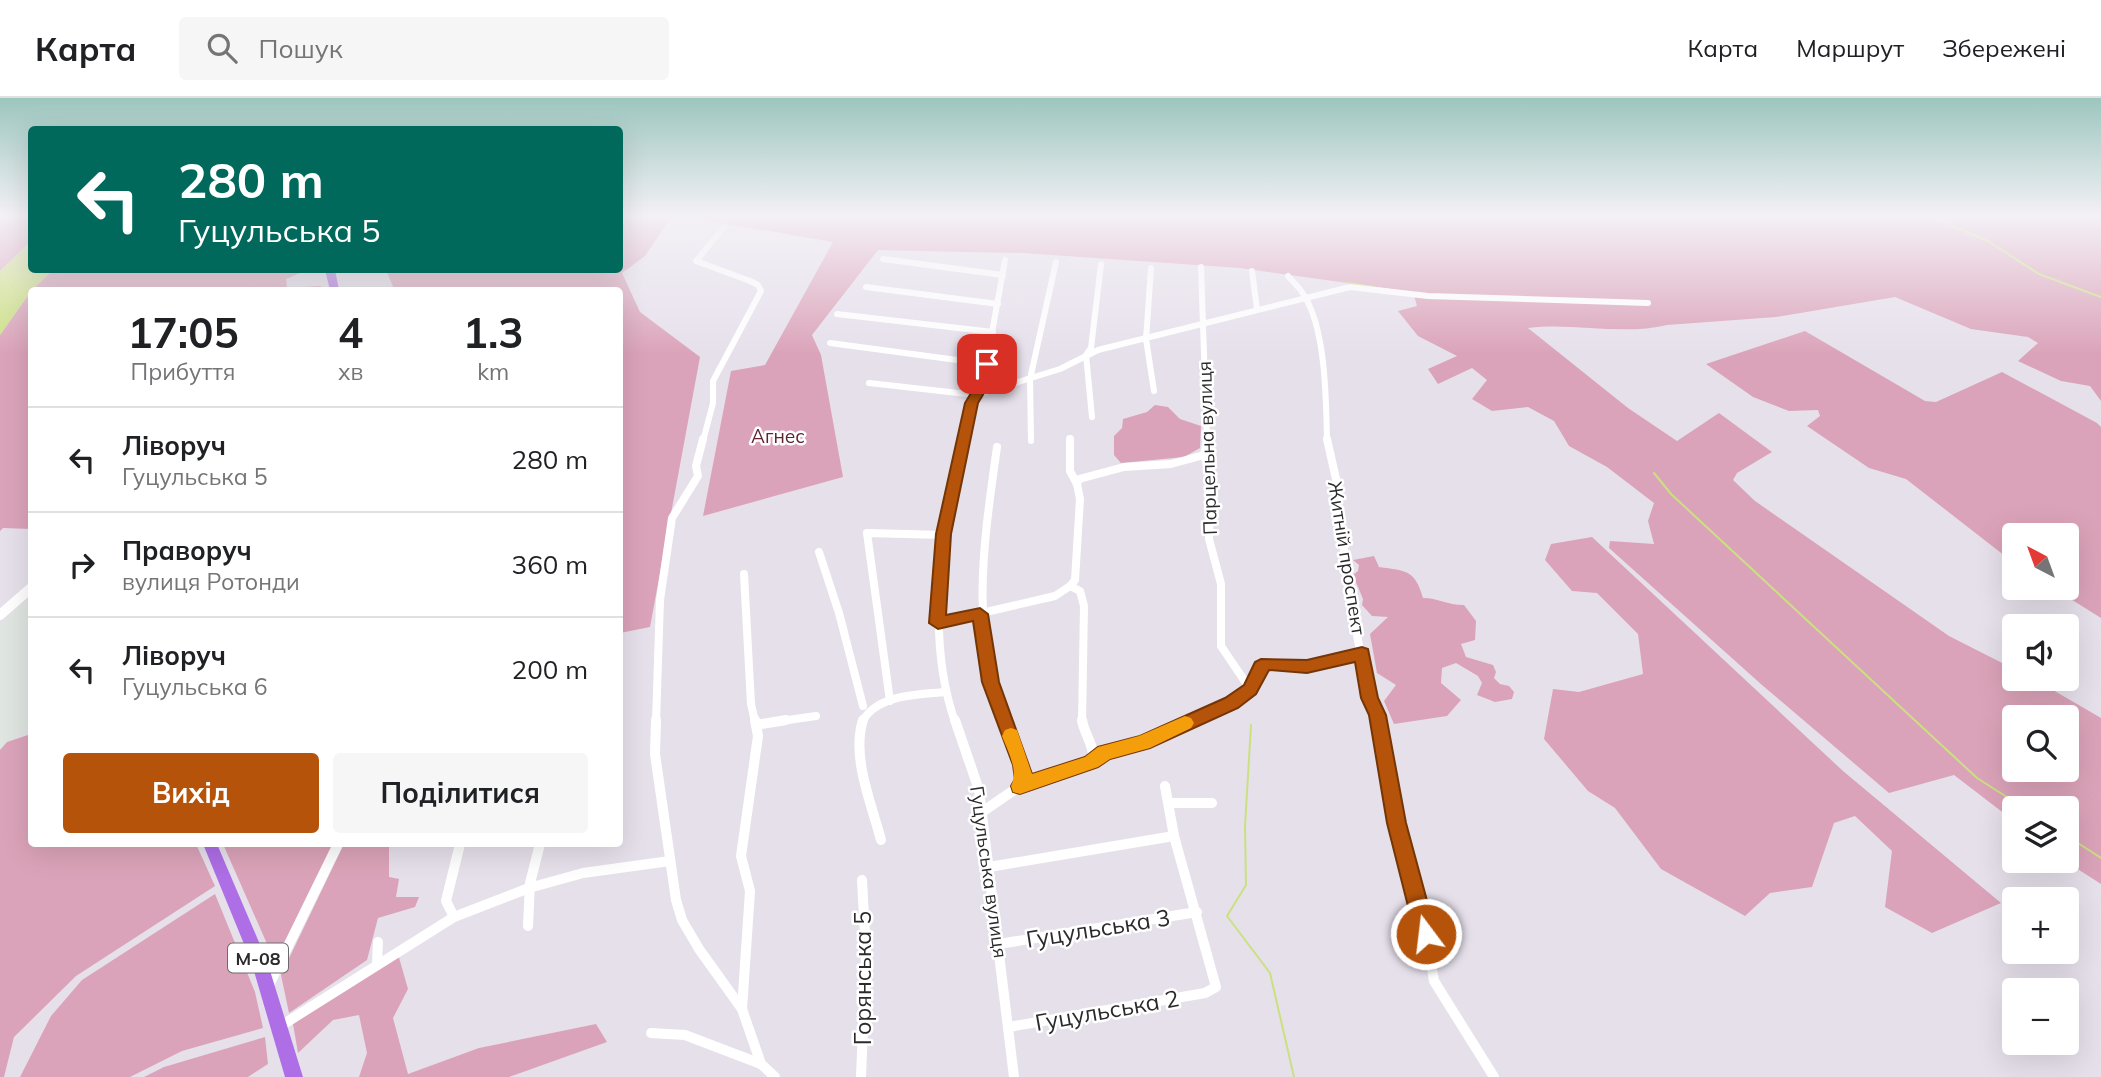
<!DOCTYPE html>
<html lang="uk">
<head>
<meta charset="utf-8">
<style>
	:root { --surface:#fff; --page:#f6f6f6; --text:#202124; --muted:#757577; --line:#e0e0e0; --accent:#b45309 }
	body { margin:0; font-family:Mulish,sans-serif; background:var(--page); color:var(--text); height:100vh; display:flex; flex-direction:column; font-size:26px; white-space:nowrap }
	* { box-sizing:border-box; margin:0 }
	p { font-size:23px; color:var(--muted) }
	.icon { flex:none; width:38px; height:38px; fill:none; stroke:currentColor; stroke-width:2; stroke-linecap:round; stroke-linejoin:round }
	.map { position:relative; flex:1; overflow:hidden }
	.side { position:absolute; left:28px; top:189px; width:595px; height:560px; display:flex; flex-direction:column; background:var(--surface); border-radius:7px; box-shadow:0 7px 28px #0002 }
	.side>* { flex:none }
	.top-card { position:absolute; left:28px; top:28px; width:595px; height:147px; border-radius:7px; box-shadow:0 7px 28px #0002; background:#00695c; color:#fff; overflow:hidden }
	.needle { width:46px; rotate:319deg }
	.tools { position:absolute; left:2002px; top:425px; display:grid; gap:14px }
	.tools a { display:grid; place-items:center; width:77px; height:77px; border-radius:7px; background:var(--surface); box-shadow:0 7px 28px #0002; font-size:35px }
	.pin { position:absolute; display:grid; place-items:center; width:60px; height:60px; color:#fff; margin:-30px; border-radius:14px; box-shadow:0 4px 10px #0006 }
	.me { position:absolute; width:77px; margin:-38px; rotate:345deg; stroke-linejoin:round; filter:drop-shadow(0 0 5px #0008) }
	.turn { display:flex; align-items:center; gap:24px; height:147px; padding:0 35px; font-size:32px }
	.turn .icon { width:91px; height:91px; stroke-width:2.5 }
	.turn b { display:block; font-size:49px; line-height:60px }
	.eta { display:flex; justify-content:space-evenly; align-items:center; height:119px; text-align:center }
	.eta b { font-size:42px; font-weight:700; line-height:49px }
	.primary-button { display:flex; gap:14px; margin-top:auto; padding:14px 35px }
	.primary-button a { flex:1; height:80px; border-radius:7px; background:var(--accent); color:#fff; font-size:28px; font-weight:700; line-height:80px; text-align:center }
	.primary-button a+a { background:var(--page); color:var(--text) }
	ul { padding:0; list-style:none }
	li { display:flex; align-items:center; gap:21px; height:105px; padding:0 35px; border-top:2px solid var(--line) }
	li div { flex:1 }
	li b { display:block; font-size:26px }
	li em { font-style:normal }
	header { display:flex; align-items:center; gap:42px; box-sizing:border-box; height:98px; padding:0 35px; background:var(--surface); border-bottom:2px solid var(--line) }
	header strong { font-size:33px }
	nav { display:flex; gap:38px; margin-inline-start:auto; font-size:24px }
	.search { width:490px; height:63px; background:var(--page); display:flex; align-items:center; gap:18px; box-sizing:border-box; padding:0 24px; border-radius:7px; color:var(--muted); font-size:26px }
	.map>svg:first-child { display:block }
</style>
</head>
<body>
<header>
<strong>Карта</strong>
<div class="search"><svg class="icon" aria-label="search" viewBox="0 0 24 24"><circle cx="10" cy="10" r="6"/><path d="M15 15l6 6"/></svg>Пошук</div>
<nav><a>Карта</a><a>Маршрут</a><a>Збережені</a></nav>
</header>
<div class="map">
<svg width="2101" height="979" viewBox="0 0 2101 979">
	<rect width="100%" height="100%" fill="#e6e0eb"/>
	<!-- industrial -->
	<path fill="#dfe5e0" d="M31,498V632L7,644L0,651V526Z"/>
	<!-- green -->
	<g fill="#dba3b9" fill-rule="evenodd">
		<path d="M0,119H31V143L0,173Z"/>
		<path d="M620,119H671L645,158L622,175L640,214L700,259L650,529L620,535V192H390L394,191L386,172H620Z"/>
		<path d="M687,119H2101V303L2090,288L2061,283L2018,263L2038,245L2028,239L1971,231L1895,199L1776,219L1667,227C1622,238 1573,224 1528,230L1628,310L1677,343L1719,315L1772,354L1737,375L1733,382L1755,403L1949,538L2014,571V581H2034L2101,620V786L2065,763L2067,710H2014V723L1954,677L1889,695L1762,587L1609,450L1610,443L1654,446L1648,423L1654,405L1607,369L1569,348L1554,323L1528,309L1492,313L1472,301L1487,282L1472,270L1438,286L1428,271L1457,258L1418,238L1398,213L1417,208L1413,194L1240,170L1023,155L878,152L812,237L821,257L843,379L703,418L731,273L765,267L833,144ZM2014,620H2067V672H2014Z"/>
		<path d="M53,172H307L286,181L287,190L321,188L322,192H32Z"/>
		<path d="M31,193V431L3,430L0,433V237Z"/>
		<path d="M1805,233L1925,303L1936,304L2002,274L2097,325L2101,329V520L2053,490H2067V438H2014V465L1906,381L1869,370L1807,328L1820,318L1818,312L1789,313L1753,299L1706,266Z"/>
		<path d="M1155,307L1168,309L1180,321L1201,328L1200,350L1184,359L1121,365L1114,357V338L1122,330L1123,321L1147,314Z"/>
		<path d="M1592,439L1843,673L2001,805L1932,835L1885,809L1892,753L1855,718L1834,725L1812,789L1770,795L1745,818L1661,771L1615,710L1588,693L1544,641L1553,591L1579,594L1643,576L1638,536L1597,495L1572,493L1545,462L1551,446Z"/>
		<path d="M1374,458L1379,469C1407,473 1415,472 1423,500C1438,500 1447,507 1464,507L1476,523L1475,542L1461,546L1466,559L1493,567L1496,574L1494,580L1500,586L1509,588L1514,594L1512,601L1495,604L1477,597L1482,585L1478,578L1456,565L1442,570L1441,585L1461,602L1447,618L1394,626L1384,603L1396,587L1377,575L1370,536L1388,519L1372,518L1362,507L1363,501L1353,477L1358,473L1359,467L1353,462Z"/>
		<path d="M31,636L32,746H196L215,788L76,878L14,939L4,979H0V652L7,644Z"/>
		<path d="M223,746L271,748L334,746L323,772L275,864Z"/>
		<path d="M344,746H389V779L399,781L396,799H419L415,809L378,820L367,862L289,915L281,877Z"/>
		<path d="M215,796L255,894L263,930L182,953L130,979H20L51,918L82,882Z"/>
		<path d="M398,856L408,891L393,920L408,976L479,950L596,926L607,944L509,979H359L367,955L359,917L333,922L298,955L293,926Z"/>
		<path d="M265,939L268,966L248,979H144L164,969Z"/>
	</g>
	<!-- water -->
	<path fill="#cbe080" d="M31,143L32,172H53L32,192L0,237V173Z"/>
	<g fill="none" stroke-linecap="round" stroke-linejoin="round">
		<!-- stream -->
		<g stroke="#cbe080" stroke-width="2">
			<path d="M1931,119L1988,143L2039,176L2101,199"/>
			<path d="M1347,185L1374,189"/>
			<path d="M1654,375L1671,396L1977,680L2024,710"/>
			<path d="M1251,627L1245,728L1246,787L1227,818L1270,875L1294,979"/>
			<path d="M2067,738L2101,760"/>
		</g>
		<!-- minor-far2 -->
		<g stroke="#fff" stroke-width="6">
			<path d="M883,161L1003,177"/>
			<path d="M1201,169L1207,343"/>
			<path d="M1151,170L1146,241L1154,293"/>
			<path d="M1252,173L1257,211"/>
			<path d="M1288,178C1294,185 1301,191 1305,199C1326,234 1326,302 1327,343"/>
			<path d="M866,189L998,206"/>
			<path d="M837,216L993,234"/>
			<path d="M830,245L987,266"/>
			<path d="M869,285L976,297L1060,271L1098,252L1350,189L1428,198L1648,205"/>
			<path d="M1092,319L1086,257L1091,250L1101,166"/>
			<path d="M1070,340V343"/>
			<path d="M703,343L713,305V283L761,193L758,187L750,183L696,163L724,129"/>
			<path d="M964,343L972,305L983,285L1005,162"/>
			<path d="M1031,343L1030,281L1056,164"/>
		</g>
		<!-- minor-far1 -->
		<g stroke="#fff" stroke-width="8">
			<path d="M1070,341V373L1077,386L1080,401L1075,482L1070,488L1080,493L1084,508L1082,624"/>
			<path d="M1207,341L1204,357L1210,377L1209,441L1221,486V548L1250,591"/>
			<path d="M1327,341L1336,381L1338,412L1357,537L1369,600L1378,624"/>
			<path d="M997,349C984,442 969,534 1005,624"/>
			<path d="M1077,386L1079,381L1124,369L1171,366L1204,357"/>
			<path d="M819,454L839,515L863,608"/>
			<path d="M744,476L751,606L755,624"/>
			<path d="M938,525L1055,498L1070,488"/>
			<path d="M890,603L867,435L944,437"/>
			<path d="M656,624L660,502L672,420L698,378L696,368L703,341"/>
			<path d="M774,624L816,618"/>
			<path d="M862,624C877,596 917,597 945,594"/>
			<path d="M955,624C923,532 945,434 964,341"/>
			<path d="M1188,624L1232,605L1250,591L1261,569L1267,565L1307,568L1362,556"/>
		</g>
		<!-- minor -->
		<g stroke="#fff" stroke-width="10">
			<path d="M656,622L655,656L676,802L682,822L699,851L742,911L761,966L775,979"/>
			<path d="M863,622C851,659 872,707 881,742"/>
			<path d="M955,622L979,692L1014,979"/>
			<path d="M1004,622L1022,667L1024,682L1020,688"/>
			<path d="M1082,622C1084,636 1095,648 1093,662"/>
			<path d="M1378,622L1397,725L1426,836L1434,883L1494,979"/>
			<path d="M756,627L786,622"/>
			<path d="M1170,705H1212"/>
			<path d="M982,714L1020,688L1091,664L1105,655L1143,644L1192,622"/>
			<path d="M989,769L1174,738"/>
			<path d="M454,819L446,803L460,746"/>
			<path d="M528,828L530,785L540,746"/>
			<path d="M999,846L1197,814"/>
			<path d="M377,866L378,844"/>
			<path d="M269,887L338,746"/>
			<path d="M742,911L750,793L741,758L758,638L755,622"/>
			<path d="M279,929L454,819L529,790L583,775L670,763"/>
			<path d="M1009,929L1205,895L1216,889L1174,738L1165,688"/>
			<path d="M651,935L685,937L761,966"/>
			<path d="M861,979L866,855L862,782"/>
		</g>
		<!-- tertiary -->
		<path stroke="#fff" stroke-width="10" d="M0,517L32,489"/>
		<!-- trunk -->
		<g fill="#ae6ee6" fill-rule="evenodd">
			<path d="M325,172H335L339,192H330Z"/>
			<path d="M203,746H217L267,863L303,979H285L251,863Z"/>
		</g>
	</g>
	<!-- sky -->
	<linearGradient id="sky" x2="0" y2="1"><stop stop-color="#9cc6be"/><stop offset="0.46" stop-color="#f4f1f6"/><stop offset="1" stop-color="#f4f1f6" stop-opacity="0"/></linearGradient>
	<rect width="2101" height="256" fill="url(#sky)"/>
	<!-- route -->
	<path fill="#b45309" stroke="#753606" stroke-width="2" d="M987,262L994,266L990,285L978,305L951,436L946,517L980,510L988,516L999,584L1032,676L1085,659L1098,649L1140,638L1225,600L1244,587L1255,564L1261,561L1307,562L1362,549L1368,551L1378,600L1386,617L1406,725L1436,836L1433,842L1426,845L1418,842L1415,836L1387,725L1369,617L1361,600L1355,564L1307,575L1269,572L1256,596L1238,610L1150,650L1110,661L1098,669L1020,696L1013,694L1011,688L1015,681L1013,667L982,584L973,523L938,531L929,525L936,436L965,305L977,285L981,266Z"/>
	<!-- slow -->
	<path fill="#f59e0b" d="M1185,618L1191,620L1194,625L1191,630L1150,650L1110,661L1098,669L1020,696L1013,694L1011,688C1019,672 1008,654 1002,638L1005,632L1011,630L1017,632L1032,676L1085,659L1098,649L1139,638Z"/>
	<g text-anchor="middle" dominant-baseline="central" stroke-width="5" stroke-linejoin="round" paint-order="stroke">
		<!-- shield labels -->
		<rect fill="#fff" stroke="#6b6b6b" stroke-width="2" x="228" y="845.5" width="60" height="29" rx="5"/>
		<g font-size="18" font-weight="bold" fill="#2b2b2b">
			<text x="258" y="860">М-08</text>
		</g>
		<!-- park labels -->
		<g font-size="19" fill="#602433" stroke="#fff">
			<text x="778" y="338">Агнес</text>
		</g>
		<!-- street labels -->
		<g font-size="19" fill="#2b2b2b" stroke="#fff">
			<text transform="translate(1207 350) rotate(-92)">Парцельна вулиця</text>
			<text transform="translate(1347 460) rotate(81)">Житній проспект</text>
			<text transform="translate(989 774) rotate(82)">Гуцульська вулиця</text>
		</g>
		<!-- near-street labels -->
		<g font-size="23" fill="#2b2b2b" stroke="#fff">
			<text transform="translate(1098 830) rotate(-9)">Гуцульська 3</text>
			<text transform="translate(862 880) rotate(-90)">Горянська 5</text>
			<text transform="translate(1107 912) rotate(-10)">Гуцульська 2</text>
		</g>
	</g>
</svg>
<div class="tools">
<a><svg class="needle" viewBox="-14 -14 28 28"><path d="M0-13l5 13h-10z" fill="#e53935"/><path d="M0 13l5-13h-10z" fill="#757577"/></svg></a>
<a><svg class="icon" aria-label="sound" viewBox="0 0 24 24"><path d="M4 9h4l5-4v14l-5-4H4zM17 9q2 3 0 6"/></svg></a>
<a><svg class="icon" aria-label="search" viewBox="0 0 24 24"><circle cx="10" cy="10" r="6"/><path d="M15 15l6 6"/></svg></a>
<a><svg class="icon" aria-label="layers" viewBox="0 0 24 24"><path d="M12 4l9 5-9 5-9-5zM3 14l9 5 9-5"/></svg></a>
<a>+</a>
<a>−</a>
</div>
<div class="pin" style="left:987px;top:266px;background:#d93025"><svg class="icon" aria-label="arrive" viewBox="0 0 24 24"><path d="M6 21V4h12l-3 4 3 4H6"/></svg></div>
<svg class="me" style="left:1426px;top:836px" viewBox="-20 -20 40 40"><circle r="17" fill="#b45309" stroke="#fff" stroke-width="3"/><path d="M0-11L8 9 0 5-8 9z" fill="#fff"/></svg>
<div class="top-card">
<div class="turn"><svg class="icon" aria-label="left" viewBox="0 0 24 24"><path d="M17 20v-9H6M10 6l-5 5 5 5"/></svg><div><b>280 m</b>Гуцульська 5</div></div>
</div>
<section class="side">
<div class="eta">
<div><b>17:05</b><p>Прибуття</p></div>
<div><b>4</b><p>хв</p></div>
<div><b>1.3</b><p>km</p></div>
</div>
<ul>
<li><svg class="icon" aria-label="left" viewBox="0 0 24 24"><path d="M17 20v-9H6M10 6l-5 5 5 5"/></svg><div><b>Ліворуч</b><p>Гуцульська 5</p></div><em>280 m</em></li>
<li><svg class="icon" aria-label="right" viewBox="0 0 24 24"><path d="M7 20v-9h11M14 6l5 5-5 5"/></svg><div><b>Праворуч</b><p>вулиця Ротонди</p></div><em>360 m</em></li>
<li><svg class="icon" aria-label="left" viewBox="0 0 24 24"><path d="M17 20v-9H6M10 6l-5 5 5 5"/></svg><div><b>Ліворуч</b><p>Гуцульська 6</p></div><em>200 m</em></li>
</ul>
<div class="primary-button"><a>Вихід</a><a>Поділитися</a></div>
</section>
</div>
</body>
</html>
